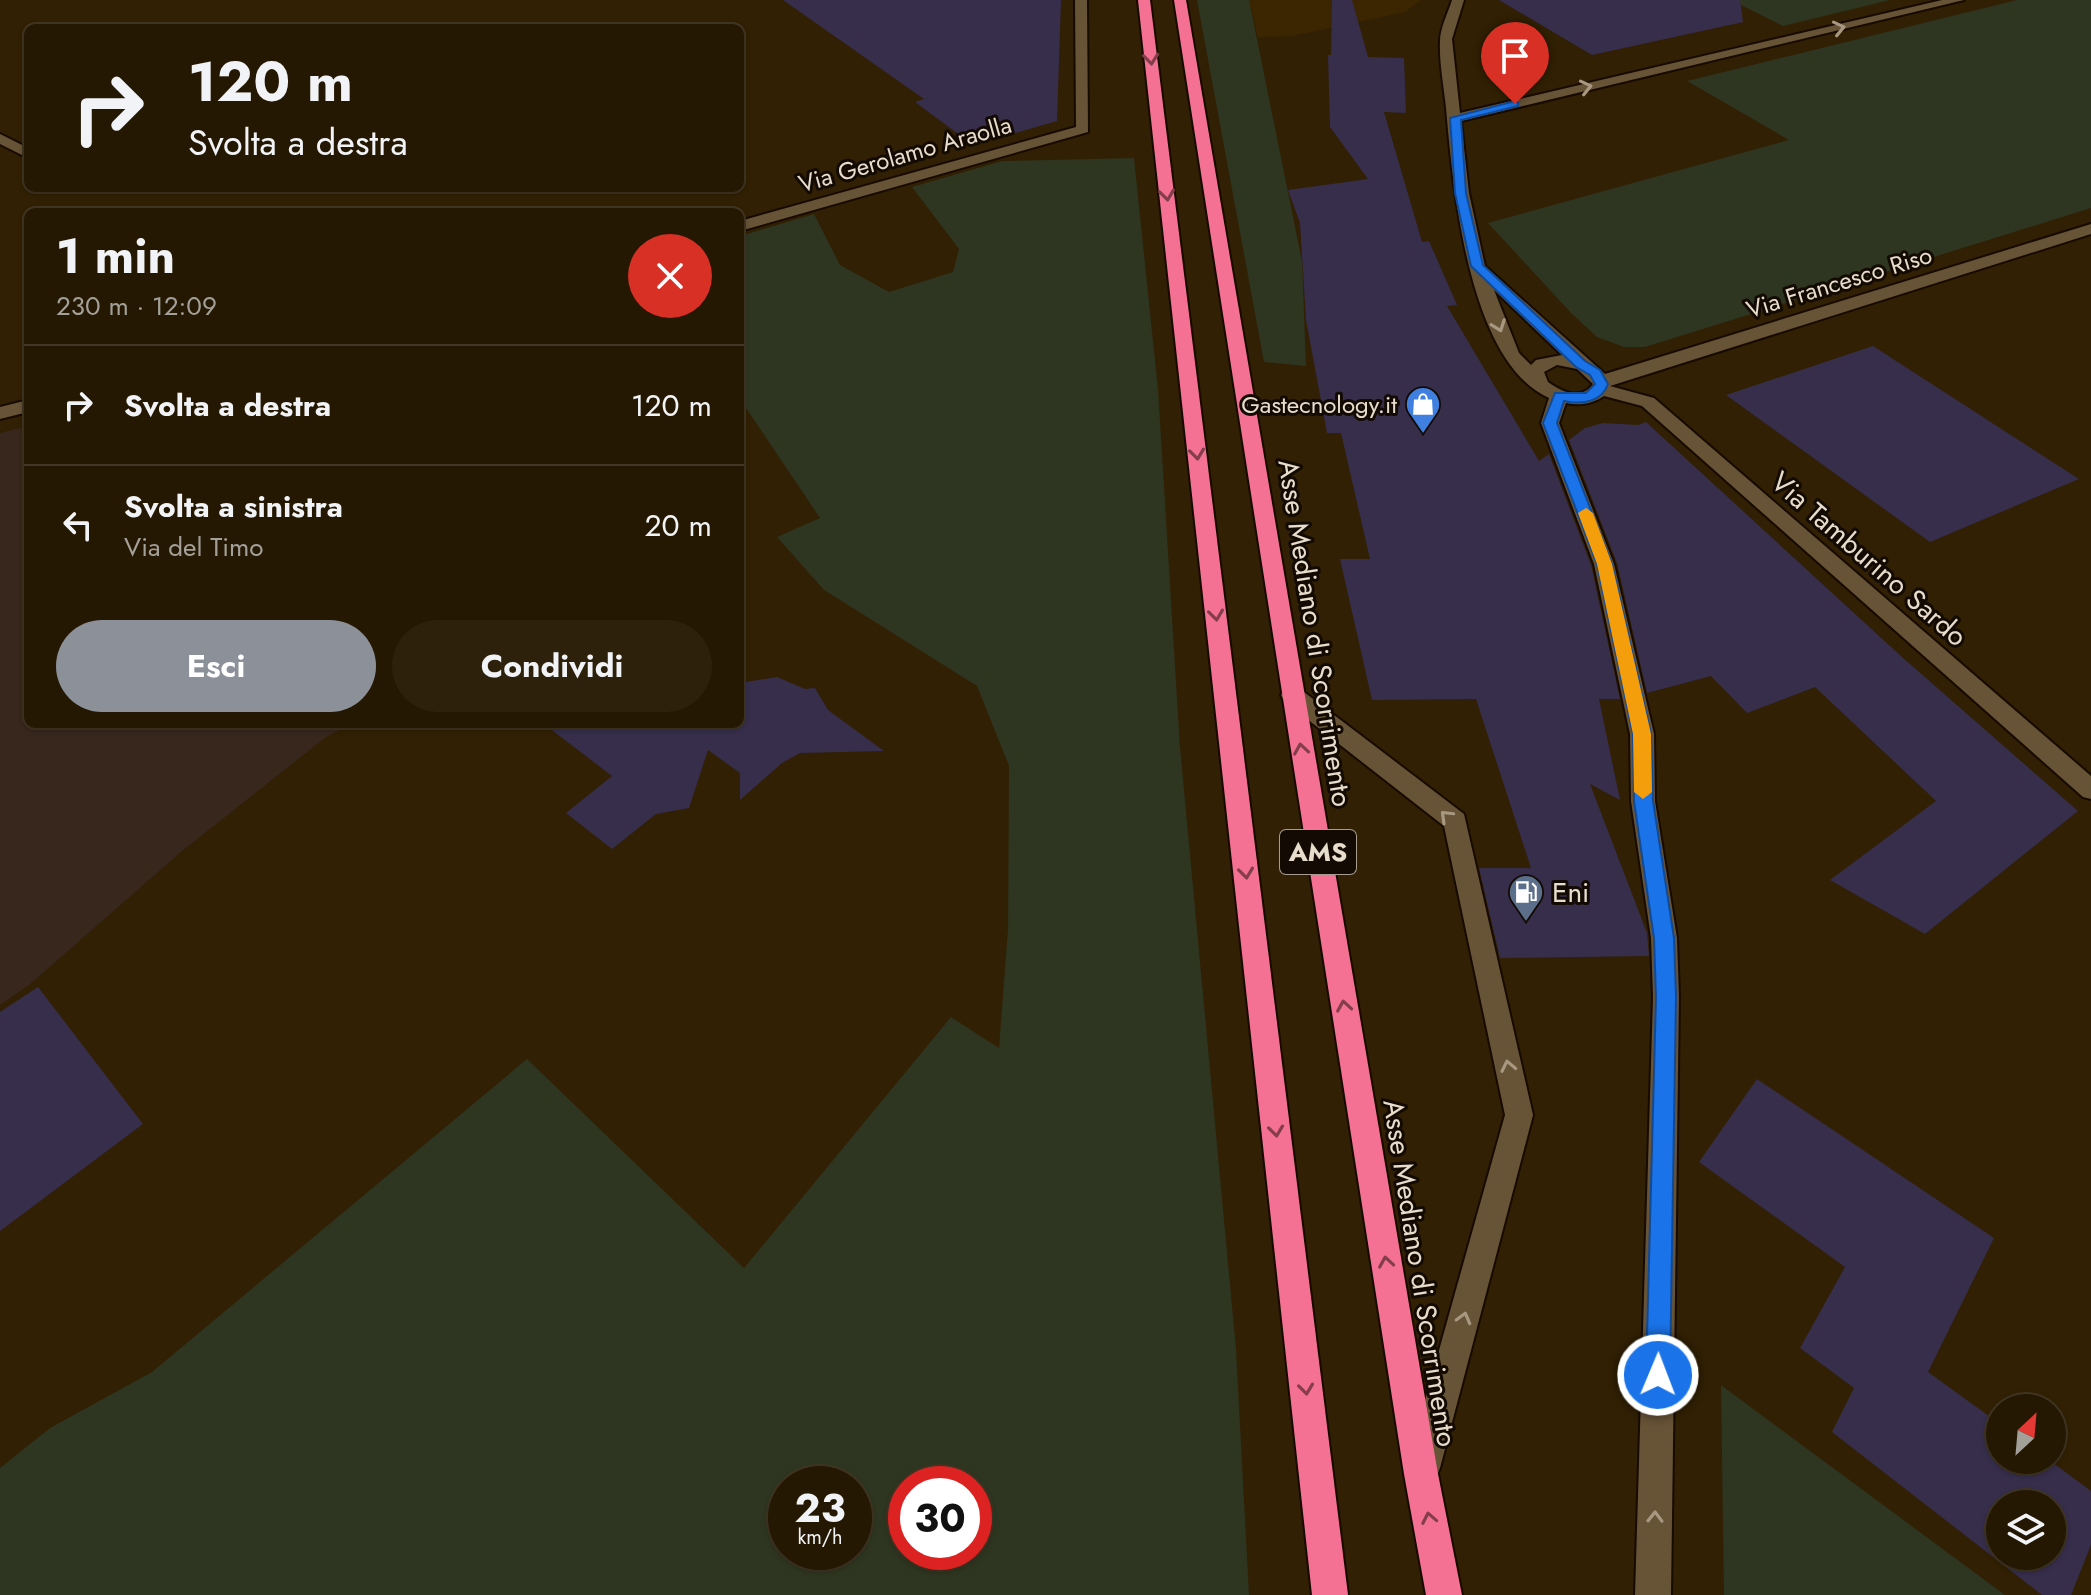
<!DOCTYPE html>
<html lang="it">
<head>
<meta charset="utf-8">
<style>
	:root { --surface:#251802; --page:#2d210c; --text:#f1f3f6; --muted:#a3a099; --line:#423724; --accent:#8c9099 }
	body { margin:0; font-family:Jost,sans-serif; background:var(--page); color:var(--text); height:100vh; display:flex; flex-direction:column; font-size:30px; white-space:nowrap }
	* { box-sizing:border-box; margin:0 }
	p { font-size:26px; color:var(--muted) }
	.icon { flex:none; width:44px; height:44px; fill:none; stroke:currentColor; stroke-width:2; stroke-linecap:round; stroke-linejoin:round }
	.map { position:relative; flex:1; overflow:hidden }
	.drawer { position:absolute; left:24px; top:208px; width:720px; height:520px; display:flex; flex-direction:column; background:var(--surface); border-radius:12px; box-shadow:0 2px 6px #0004,0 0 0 2px var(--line) }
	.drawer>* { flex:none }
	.guide { position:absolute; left:24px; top:24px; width:720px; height:168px; border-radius:12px; box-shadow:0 2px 6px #0004,0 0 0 2px var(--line); background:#251802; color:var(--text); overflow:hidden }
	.needle { width:52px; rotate:26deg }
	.controls { position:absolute; left:1986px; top:1394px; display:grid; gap:16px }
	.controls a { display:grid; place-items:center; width:80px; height:80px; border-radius:50%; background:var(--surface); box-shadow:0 2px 6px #0004,0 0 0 2px var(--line); font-size:40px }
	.speed { position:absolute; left:768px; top:1466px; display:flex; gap:16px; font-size:40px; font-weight:700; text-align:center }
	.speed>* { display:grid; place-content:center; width:104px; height:104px; border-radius:50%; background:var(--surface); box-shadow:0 2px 6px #0004,0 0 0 2px var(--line); line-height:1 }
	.speed small { font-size:20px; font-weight:400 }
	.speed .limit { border:12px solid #d22; background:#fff; color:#111 }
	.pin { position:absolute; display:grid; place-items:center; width:68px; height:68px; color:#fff; margin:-82px -34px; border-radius:50% 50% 50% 0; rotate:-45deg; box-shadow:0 0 8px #0007 }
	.pin .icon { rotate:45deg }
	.me { position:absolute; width:88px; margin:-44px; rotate:1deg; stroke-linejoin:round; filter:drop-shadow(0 0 6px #0008) }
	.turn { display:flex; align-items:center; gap:28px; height:168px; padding:0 32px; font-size:36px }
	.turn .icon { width:104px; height:104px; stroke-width:2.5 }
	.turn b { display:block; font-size:56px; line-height:68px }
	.round { display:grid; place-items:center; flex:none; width:84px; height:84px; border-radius:42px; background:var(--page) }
	.head { display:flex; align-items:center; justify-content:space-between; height:136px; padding:0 32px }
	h1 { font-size:48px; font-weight:700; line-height:60px }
	.button { display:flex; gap:16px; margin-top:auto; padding:16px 32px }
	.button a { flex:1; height:92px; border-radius:48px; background:var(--accent); color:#fff; font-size:32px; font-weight:700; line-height:92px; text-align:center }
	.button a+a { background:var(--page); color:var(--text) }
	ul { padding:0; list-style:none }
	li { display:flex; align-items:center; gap:24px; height:120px; padding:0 32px; border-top:2px solid var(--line) }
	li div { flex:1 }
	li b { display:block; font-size:30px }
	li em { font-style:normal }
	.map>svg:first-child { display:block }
</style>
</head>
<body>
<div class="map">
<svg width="2091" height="1595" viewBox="0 0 2091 1595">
	<rect width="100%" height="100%" fill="#312003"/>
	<!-- built -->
	<path fill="#3c2601" d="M1249,0H1421L1405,12L1292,36L1258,37Z"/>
	<!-- education -->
	<path fill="#37271d" d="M28,426V724H351L326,737L182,851L29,985L0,1005V433Z"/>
	<!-- green -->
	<g fill="#2e3520" fill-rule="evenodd">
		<path d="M1197,0H1249L1302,261L1306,366L1264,362Z"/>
		<path d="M1731,0H1890L1783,26Z"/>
		<path d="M2017,0H2091V208L1645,347H1624L1597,337L1571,313L1488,223L1789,140L1687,81Z"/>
		<path d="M1134,158L1158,389L1180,747L1236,1349L1249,1595H0V1468L50,1428L152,1372L527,1059L744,1268L951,1017L999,1048L1008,929L1009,766L977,686L824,590L777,537L820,518L740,399V236L814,214L840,265L889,292L953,272L959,249L912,187L1002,161ZM854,1484V1552H786V1484ZM974,1484V1552H906V1484Z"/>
		<path d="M1721,1385L2005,1595H1724Z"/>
	</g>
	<!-- building -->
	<g fill="#362e4b" fill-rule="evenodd">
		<path d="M783,0H1061L1057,121L973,145L915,102L924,99Z"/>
		<path d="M1332,0H1352L1368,57L1404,58L1406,113L1384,112L1422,242L1429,241L1457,305L1447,306L1539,461L1549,454L1591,565L1620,699H1599L1620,800L1590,784L1647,933L1649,956L1500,958L1479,868H1531L1476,699L1372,700L1340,559H1370L1341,433H1327L1306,320L1300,223L1288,190L1368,179L1330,127L1328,55H1331Z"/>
		<path d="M1499,0H1740L1743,22L1592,55Z"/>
		<path d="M1873,346L2079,479L1930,542L1726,395Z"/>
		<path d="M1646,422L1902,657L2078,811L1925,934L1830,880L1936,801L1815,687L1747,713L1711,676L1647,693L1617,563L1569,440L1585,428L1603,423L1638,425Z"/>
		<path d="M777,677L805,689L815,688L828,710L884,751L800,753L782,763L740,800V773L708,750L689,808L656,814L612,849L566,813L612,776L544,724H740V683Z"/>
		<path d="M38,987L143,1124L0,1231V1012Z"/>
		<path d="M1757,1079L1994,1238L1928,1372L2000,1424V1460H2049L2091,1491V1545L2071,1595H2042L1832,1432L1854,1388L1800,1348L1845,1267L1699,1162ZM2000,1504H2052V1556H2000Z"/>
	</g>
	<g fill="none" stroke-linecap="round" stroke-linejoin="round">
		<!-- minor casing -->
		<g stroke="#170a00" stroke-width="4">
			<g id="minor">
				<path d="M1075,0H1087L1088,132L740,231V221L1076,127Z"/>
				<path d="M1452,0H1464L1452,39L1460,113L1942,0H1964L1461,121L1469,193L1485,266L1605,374L2091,224V234L1610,386L1654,398L2091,776V799L2083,797L1642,406L1604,396C1592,404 1580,406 1566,403L1559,423L1614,564L1654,734L1655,801L1677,938L1679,997L1671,1595H1635L1653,997L1651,938L1631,801L1630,734L1594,564L1541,423L1549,398C1468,362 1453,187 1446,108C1444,87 1439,63 1440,41C1440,28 1448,13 1452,0ZM1494,290L1562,355L1536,360L1531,365L1519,353ZM1557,365L1577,369L1593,384C1581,401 1562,392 1548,382L1544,372Z"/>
				<path d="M0,134L28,148V158L0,144Z"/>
				<path d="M28,400V412L0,419V407Z"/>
				<path d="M1292,687L1300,689L1464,814L1533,1115L1440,1468L1435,1480L1423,1485L1411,1480L1406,1468L1505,1115L1444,826L1284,701L1281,695L1284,689Z"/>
			</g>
		</g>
		<!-- highway casing -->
		<g stroke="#170a00" stroke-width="4">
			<g id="highway">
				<path d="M1138,0H1150L1348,1595H1312Z"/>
				<path d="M1174,0H1186L1438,1474L1462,1595H1426L1404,1474Z"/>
			</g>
		</g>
		<!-- minor -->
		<use href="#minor" fill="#675336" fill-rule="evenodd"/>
		<!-- highway -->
		<use href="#highway" fill="#f47193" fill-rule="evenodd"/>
	</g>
	<!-- one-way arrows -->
	<defs><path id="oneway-chevron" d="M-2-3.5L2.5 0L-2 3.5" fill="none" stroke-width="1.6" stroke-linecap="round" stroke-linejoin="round" transform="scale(2)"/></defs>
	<g stroke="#a89881">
		<use href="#oneway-chevron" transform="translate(1839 28) rotate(-13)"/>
		<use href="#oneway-chevron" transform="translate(1586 87) rotate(-13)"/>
		<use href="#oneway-chevron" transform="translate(1499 326) rotate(70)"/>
		<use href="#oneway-chevron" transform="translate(1446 816) rotate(-136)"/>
		<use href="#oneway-chevron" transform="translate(1508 1066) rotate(-102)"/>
		<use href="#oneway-chevron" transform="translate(1464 1318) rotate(-75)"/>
		<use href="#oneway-chevron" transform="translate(1655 1517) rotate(-89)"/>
	</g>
	<g stroke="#843e4b">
		<use href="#oneway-chevron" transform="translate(1151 59) rotate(84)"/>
		<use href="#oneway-chevron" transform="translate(1167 195) rotate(83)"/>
		<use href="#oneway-chevron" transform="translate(1197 454) rotate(83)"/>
		<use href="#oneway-chevron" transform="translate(1216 615) rotate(83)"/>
		<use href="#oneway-chevron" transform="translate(1301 749) rotate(-99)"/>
		<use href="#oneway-chevron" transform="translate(1246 873) rotate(83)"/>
		<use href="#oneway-chevron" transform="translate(1344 1006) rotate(-99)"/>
		<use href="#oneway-chevron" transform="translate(1276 1131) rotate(83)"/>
		<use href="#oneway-chevron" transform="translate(1386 1262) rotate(-99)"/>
		<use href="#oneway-chevron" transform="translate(1306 1389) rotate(83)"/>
		<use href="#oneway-chevron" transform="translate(1429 1518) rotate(-101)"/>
	</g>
	<!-- route -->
	<path fill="#1a73e8" stroke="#114b97" stroke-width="2" d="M1515,101L1518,102V106L1461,120L1466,193L1483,265L1585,361L1600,370L1608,384C1602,402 1582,405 1564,401L1557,423L1612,564L1651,734L1653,801L1674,938L1676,997L1670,1375L1667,1384L1658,1387L1649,1384L1646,1375L1656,997L1654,938L1634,801L1633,734L1597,564L1543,423L1555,393H1586L1595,384L1590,375L1576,367L1471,266L1455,193L1450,118Z"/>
	<!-- slow -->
	<path fill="#f59e0b" d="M1586,508L1593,513L1612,564L1651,734L1652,792L1643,799L1634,792L1633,734L1597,564L1578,513Z"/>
	<!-- icons -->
	<defs>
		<g id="shop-pin" transform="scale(1.8)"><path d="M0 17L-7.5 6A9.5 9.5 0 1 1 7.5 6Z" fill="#3f7fe0" stroke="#130b03"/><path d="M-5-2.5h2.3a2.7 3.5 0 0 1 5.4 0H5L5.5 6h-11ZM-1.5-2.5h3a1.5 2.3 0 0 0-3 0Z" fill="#fff"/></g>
		<g id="fuel-pin" transform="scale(1.8)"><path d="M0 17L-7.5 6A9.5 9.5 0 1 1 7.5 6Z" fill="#5c6f8a" stroke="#130b03"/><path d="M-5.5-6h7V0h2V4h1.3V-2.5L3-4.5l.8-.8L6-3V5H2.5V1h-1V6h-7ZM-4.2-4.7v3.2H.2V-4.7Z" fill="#fff"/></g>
	</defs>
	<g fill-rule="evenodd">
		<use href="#shop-pin" x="1423" y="404"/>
		<use href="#fuel-pin" x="1526" y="892"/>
	</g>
	<g text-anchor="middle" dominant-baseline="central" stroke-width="6" stroke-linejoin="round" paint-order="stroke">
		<!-- far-street labels -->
		<g font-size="24" fill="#e8dccc" stroke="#130b03">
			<text transform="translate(905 154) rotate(-16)">Via Gerolamo Araolla</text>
			<text transform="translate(1839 282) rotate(-17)">Via Francesco Riso</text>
		</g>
		<!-- far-poi labels -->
		<g font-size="24" fill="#e8dccc" stroke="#130b03" text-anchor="end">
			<text x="1397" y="404">Gastecnology.it</text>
		</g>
		<!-- shield labels -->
		<rect fill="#130b03" stroke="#a89d90" stroke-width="2" x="1280" y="830" width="76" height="44" rx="6"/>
		<g font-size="26" font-weight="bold" fill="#e8dccc">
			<text x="1318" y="852">AMS</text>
		</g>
		<!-- street labels -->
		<g font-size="28" fill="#e8dccc" stroke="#130b03">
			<text transform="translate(1869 559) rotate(41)">Via Tamburino Sardo</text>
			<text transform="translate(1315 633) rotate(81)">Asse Mediano di Scorrimento</text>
			<text transform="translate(1420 1273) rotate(81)">Asse Mediano di Scorrimento</text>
		</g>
		<!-- poi labels -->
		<g font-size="28" fill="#e8dccc" stroke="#130b03" text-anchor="start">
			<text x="1552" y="892">Eni</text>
		</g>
	</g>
</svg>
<div class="controls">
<a><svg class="needle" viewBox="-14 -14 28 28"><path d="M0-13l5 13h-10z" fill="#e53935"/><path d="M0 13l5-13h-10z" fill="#a3a099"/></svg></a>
<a><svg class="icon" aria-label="layers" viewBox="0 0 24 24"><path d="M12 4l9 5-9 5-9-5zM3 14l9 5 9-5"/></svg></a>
</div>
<div class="speed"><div>23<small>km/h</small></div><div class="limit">30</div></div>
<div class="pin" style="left:1515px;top:104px;background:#d93025"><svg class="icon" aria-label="arrive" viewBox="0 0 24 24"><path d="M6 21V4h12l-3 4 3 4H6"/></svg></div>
<svg class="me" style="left:1658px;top:1375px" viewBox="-20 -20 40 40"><circle r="17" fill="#1a73e8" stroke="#fff" stroke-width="3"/><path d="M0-11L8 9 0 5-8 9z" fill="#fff"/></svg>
<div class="guide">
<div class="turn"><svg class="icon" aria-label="right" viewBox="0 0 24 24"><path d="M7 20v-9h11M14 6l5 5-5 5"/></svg><div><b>120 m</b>Svolta a destra</div></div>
</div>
<section class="drawer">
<div class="head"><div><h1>1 min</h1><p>230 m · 12:09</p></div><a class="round" style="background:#d93025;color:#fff"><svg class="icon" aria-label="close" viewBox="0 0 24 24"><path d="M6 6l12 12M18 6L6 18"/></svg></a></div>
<ul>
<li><svg class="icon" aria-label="right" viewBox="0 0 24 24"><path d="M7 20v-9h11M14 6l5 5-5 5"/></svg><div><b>Svolta a destra</b></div><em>120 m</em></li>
<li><svg class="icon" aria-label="left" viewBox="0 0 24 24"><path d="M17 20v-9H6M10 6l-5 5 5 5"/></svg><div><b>Svolta a sinistra</b><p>Via del Timo</p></div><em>20 m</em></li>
</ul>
<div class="button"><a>Esci</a><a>Condividi</a></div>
</section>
</div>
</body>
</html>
